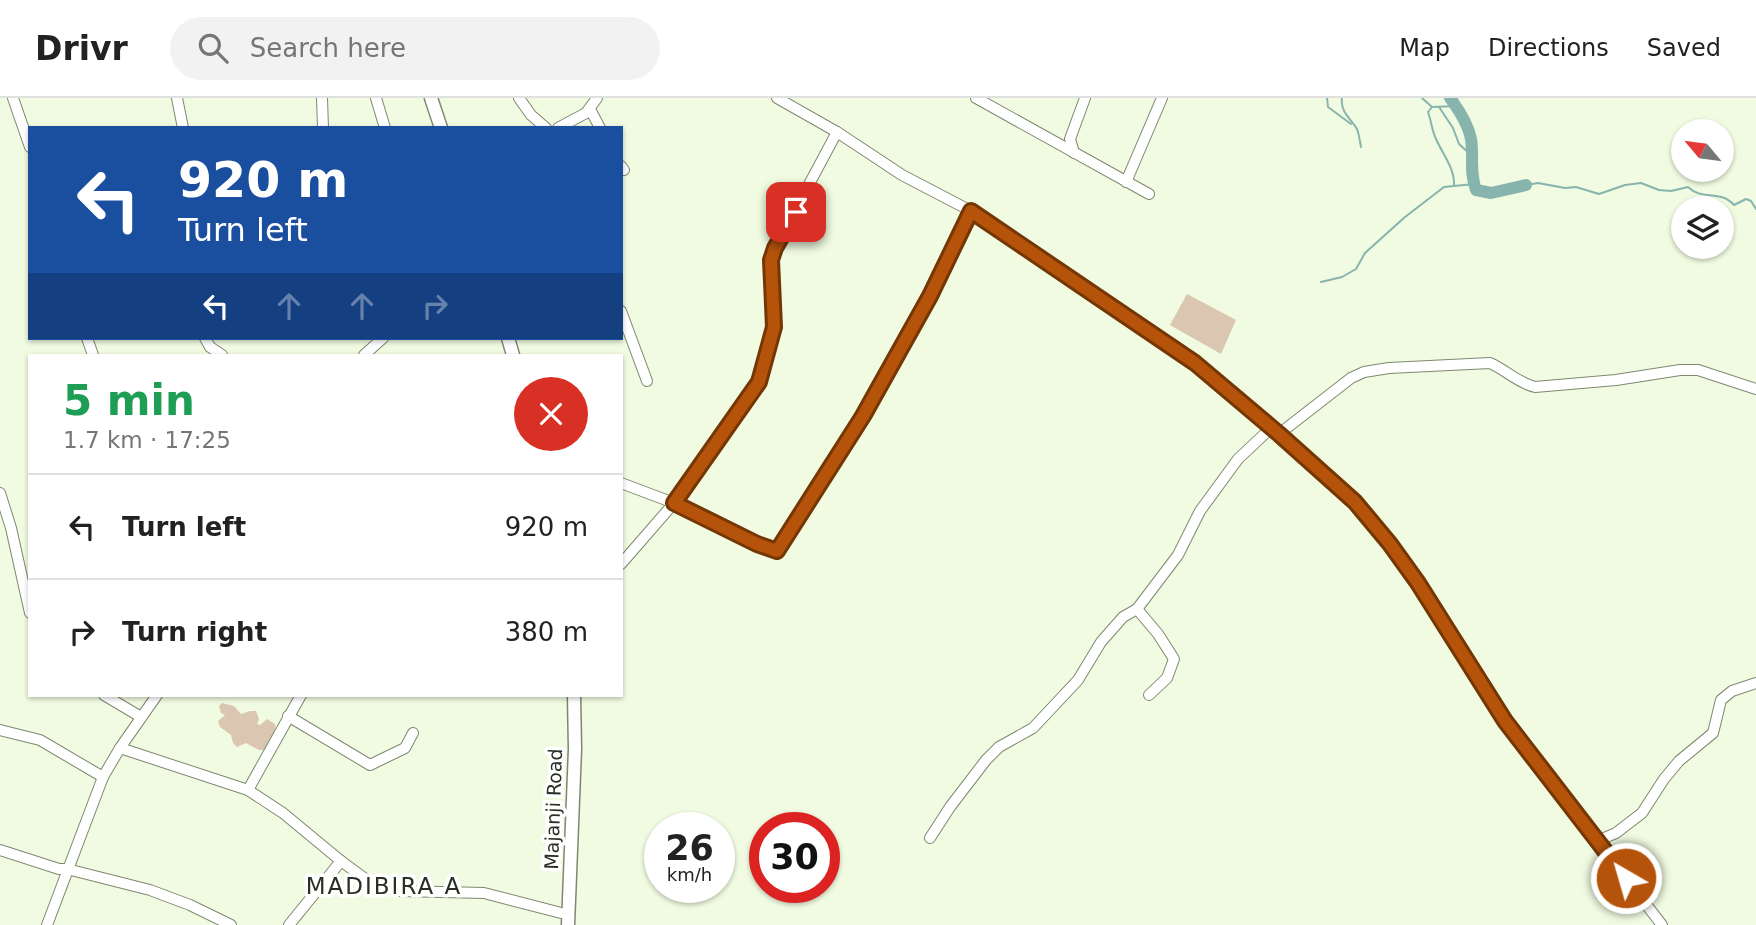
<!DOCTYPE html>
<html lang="en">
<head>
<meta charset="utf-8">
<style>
	:root { --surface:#fff; --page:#f2f2f2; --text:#222; --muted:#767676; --line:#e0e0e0 }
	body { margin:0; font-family:"DejaVu Sans",sans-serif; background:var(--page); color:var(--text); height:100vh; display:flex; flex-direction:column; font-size:26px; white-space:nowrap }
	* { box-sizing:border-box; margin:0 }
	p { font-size:23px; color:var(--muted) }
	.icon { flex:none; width:38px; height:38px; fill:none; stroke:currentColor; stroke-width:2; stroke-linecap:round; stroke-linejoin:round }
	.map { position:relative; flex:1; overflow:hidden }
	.drawer { position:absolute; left:28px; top:256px; width:595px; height:343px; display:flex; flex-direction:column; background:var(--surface); border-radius:0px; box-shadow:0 2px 5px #0004 }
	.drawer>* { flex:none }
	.hud { position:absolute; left:28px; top:28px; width:595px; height:214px; border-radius:0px; box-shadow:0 2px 5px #0004; background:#1a4fa0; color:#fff; overflow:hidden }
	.needle { width:46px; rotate:299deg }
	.buttons { position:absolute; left:1671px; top:21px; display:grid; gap:14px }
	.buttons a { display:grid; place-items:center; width:63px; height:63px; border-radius:50%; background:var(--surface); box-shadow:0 2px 5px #0004; font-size:35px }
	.speed { position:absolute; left:644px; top:714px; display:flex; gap:14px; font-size:35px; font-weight:700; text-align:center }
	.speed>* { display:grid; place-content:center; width:91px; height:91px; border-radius:50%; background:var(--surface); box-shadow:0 2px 5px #0004; line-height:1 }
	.speed small { font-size:18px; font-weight:400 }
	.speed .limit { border:10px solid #d22; background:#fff; color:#111 }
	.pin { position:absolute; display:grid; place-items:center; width:60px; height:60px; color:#fff; margin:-30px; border-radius:14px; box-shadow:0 4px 10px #0006 }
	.me { position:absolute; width:77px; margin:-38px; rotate:322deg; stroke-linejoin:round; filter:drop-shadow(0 0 5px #0008) }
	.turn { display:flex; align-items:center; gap:24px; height:147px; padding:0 35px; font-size:32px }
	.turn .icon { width:91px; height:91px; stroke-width:2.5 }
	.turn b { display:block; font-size:49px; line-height:60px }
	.lanes { display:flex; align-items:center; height:66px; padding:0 35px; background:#0003; justify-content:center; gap:35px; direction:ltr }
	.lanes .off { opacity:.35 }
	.round { display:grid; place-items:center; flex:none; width:74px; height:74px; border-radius:37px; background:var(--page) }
	.summary { display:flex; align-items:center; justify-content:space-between; height:119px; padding:0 35px }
	h1 { font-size:42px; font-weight:800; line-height:52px; color:#1e9e55 }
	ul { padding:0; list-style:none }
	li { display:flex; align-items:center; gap:21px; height:105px; padding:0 35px; border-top:2px solid var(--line) }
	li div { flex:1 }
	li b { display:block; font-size:26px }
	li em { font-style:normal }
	header { display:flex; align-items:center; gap:42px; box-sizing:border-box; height:98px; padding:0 35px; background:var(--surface); border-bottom:2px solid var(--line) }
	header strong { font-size:33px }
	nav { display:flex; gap:38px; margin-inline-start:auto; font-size:24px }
	.search { width:490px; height:63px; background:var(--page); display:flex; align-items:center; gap:18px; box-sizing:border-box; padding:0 24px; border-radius:38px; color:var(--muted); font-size:26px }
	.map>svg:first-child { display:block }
</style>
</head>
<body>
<header>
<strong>Drivr</strong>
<div class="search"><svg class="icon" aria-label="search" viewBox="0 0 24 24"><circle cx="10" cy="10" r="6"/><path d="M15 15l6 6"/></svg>Search here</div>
<nav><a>Map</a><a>Directions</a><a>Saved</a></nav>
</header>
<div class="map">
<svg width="1756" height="827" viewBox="0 0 1756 827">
	<rect width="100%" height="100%" fill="#f0fbe1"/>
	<!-- green -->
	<g fill="#dbc6b2">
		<path d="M1187,196L1236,222L1221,256L1170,227Z"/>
		<path d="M222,605L234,608L241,616L250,613H256L259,621L257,626L260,627L267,621L275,626L276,636L265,652H259L246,645L237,649L233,645L231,637L220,629L218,623L225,617L221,615L219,608Z"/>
	</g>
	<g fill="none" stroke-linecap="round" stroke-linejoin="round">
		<!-- stream -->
		<g stroke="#88b4ae" stroke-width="2">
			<path d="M1327,0L1328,9L1351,26"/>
			<path d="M1342,0C1340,14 1351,21 1357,31C1359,36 1360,44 1361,49"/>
			<path d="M1422,0L1432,9L1456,8"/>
			<path d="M1432,9L1428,14C1431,22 1432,33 1436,41C1443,57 1455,70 1454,88L1474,86"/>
			<path d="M1439,9L1453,30L1459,46L1470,56"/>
			<path d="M1526,87L1538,85L1565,90L1576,89L1599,96L1625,87L1641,85L1659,92L1671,93L1688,89C1702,103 1720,91 1734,107L1746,101L1751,103L1756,111"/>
			<path d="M1321,184L1342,179L1356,171L1365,155L1405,119L1444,89L1454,88"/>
		</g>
		<!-- river -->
		<path stroke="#88b4ae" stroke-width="12" d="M1450,0C1459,12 1468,26 1471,41C1474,59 1469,73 1476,92L1491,95L1526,87"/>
		<!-- minor casing -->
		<g stroke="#7e8870" stroke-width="12">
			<g id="minor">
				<path d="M13,0L30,49"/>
				<path d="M177,0L183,30"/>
				<path d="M322,0L323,30"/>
				<path d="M376,0L385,30"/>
				<path d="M519,0L531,17L546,30"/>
				<path d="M777,0L837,34L902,77L971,113L1195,266L1332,382L1355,404L1390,446L1418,485L1505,623L1662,827"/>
				<path d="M976,0L1149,96"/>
				<path d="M590,11L600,30"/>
				<path d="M558,30L586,15L597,0"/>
				<path d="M1074,55L1070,41L1085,0"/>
				<path d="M621,68L624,72"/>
				<path d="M1126,84L1162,0"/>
				<path d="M621,213L647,283"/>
				<path d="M87,240L93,257"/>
				<path d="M205,240L210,249L222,257"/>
				<path d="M364,257L383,240"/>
				<path d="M1279,336L1351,280L1364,274L1389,270L1490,265C1506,272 1518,285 1535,289L1616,282L1680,272H1698L1756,291"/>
				<path d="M621,385L674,405L757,446L777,453L863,318L930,198L971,113"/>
				<path d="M0,395L11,430L30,515"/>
				<path d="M621,466L674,405L759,284L774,229L775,213L770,176V162L775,150L837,34"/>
				<path d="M1137,511L1158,536L1174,561L1167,580L1149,597"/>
				<path d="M104,597L141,619"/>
				<path d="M288,618L370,667L405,650L413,635"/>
				<path d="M0,632L40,642L103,679"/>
				<path d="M120,650L248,692L283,715L341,763L371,785L400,793L484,795L569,817"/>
				<path d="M248,692L301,597"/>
				<path d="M930,740L950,709L986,662L999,649L1033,630L1078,582L1101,544L1123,519L1137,511L1178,457L1200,413L1238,361L1271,330"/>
				<path d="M1597,743L1616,735L1642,715L1664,681L1679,663L1713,635L1721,602L1732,593L1756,585"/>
				<path d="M0,752L59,771H67L150,792L190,807L231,827"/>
				<path d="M47,827L103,679L120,650L157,597"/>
				<path d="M289,827L341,763"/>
			</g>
		</g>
		<!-- major casing -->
		<g stroke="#7e8870" stroke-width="15">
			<g id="major">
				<path d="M431,0L441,30"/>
				<path d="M508,240L513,257"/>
				<path d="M568,827L575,651L574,597"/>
			</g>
		</g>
		<!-- minor -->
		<use href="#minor" stroke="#fff" stroke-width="10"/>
		<!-- major -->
		<use href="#major" stroke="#fff" stroke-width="12"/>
	</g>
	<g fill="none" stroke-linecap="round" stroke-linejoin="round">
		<!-- route casing -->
		<g stroke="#753606" stroke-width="18">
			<path id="route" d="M796,114L775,150L771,162L774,229L759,284L674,405L757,446L777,453L863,318L930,198L971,113L1195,265L1279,336L1355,404L1390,446L1418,485L1505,623L1626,780"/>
		</g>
		<!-- route -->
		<use href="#route" stroke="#b45309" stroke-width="12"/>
	</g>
	<g text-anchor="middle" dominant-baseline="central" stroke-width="7" stroke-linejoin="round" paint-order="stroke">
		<!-- street labels -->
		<g font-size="19" fill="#2a2e24" stroke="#fff">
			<text transform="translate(553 711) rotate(-88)">Majanji Road</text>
		</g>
		<!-- quarter labels -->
		<g font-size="23" letter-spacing="2" fill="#2a2e24" stroke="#fff">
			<text x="384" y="788">MADIBIRA A</text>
		</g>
	</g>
</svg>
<div class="buttons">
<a><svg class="needle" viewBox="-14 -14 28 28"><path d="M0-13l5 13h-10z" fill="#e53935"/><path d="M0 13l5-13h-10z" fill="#767676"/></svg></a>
<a><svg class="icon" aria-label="layers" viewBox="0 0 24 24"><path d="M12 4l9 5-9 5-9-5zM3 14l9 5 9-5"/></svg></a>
</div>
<div class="speed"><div>26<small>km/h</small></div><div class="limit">30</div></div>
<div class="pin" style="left:796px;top:114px;background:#d93025"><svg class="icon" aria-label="arrive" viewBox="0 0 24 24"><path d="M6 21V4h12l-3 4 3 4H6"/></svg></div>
<svg class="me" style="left:1626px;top:780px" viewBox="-20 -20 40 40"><circle r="17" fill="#b45309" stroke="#fff" stroke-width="3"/><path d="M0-11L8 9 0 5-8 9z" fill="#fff"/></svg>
<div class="hud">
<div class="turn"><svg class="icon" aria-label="left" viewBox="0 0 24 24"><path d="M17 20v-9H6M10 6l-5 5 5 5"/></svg><div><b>920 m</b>Turn left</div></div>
<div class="lanes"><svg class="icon" aria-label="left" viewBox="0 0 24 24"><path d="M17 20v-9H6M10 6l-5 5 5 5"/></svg><svg class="icon off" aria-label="ahead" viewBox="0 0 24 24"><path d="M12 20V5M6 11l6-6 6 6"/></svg><svg class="icon off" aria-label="ahead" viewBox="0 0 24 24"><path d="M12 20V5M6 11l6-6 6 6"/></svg><svg class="icon off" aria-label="right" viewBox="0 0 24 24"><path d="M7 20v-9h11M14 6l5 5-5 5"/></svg></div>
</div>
<section class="drawer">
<div class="summary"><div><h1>5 min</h1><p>1.7 km · 17:25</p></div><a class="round" style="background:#d93025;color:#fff"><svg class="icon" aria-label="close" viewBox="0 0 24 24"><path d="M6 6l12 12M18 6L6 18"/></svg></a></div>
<ul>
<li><svg class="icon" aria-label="left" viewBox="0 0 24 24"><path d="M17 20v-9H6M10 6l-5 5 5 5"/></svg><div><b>Turn left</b></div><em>920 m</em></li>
<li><svg class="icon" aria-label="right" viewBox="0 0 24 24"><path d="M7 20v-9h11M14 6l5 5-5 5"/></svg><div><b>Turn right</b></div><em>380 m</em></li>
</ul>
</section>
</div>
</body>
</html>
